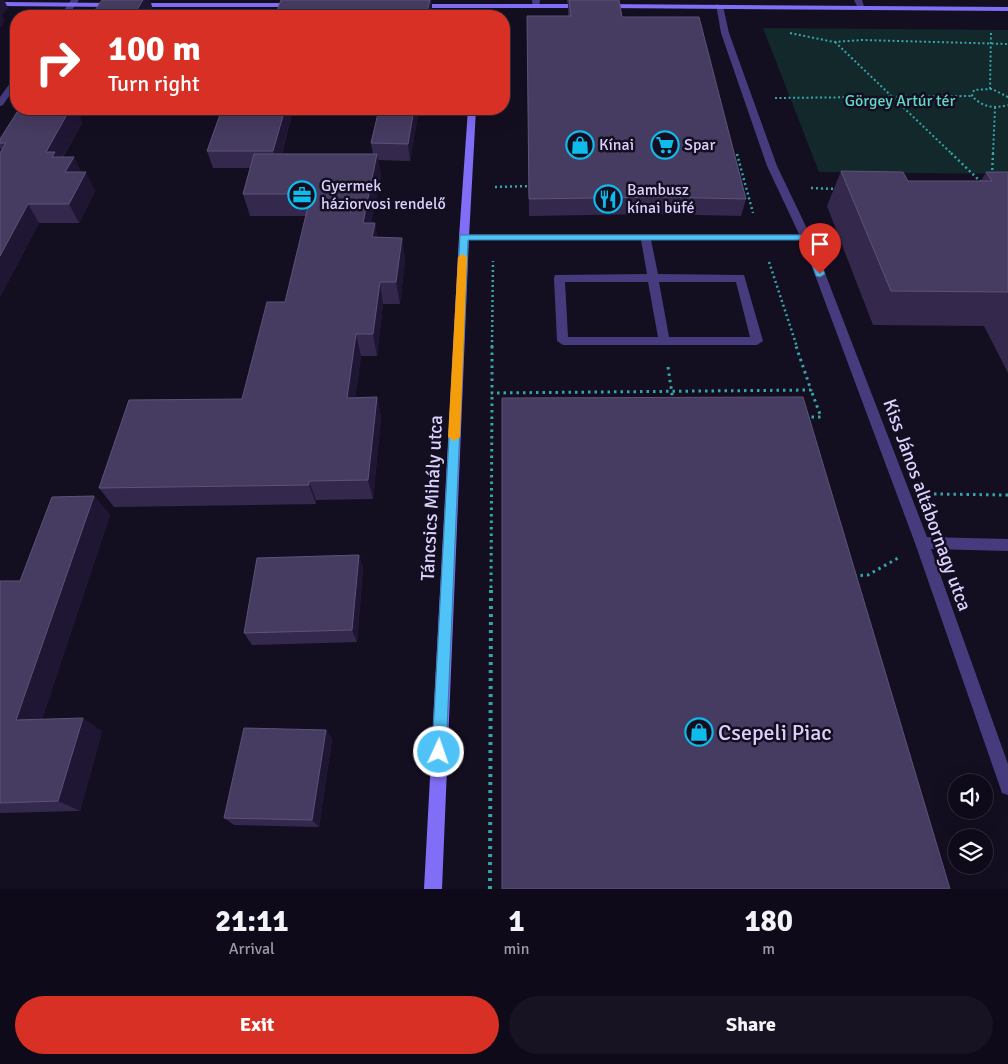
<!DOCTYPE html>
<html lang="en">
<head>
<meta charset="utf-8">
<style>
	:root { --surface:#0f0a19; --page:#181322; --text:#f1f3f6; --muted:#9b9aa2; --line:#2f2b38; --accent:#d93025 }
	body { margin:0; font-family:Signika,sans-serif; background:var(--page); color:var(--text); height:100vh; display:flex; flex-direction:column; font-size:19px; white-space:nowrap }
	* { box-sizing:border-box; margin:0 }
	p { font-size:16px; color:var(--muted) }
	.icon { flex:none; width:28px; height:28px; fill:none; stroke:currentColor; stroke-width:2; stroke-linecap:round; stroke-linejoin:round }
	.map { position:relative; height:889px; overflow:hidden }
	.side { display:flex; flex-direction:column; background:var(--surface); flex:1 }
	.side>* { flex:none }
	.hud { position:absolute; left:10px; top:10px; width:500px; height:105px; border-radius:20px; box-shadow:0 5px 20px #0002,0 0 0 1px var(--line); background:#d93025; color:#fff; overflow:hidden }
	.tools { position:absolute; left:948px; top:774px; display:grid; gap:10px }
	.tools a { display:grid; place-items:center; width:45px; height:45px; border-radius:50%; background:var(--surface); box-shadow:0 5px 20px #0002,0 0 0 1px var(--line); font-size:25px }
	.pin { position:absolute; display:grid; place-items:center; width:42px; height:42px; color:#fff; margin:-51px -21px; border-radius:50% 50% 50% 0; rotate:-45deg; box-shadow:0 0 5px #0007 }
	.pin .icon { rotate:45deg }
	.me { position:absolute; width:55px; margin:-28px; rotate:3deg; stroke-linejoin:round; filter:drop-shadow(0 0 4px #0008) }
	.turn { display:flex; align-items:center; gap:18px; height:105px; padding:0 15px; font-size:22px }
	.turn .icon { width:65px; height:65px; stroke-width:2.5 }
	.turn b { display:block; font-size:35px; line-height:42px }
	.eta { display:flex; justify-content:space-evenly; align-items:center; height:85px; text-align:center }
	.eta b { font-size:30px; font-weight:800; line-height:35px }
	.cta { display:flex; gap:10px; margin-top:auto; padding:10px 15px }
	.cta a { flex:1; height:58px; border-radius:30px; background:var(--accent); color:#fff; font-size:20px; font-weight:800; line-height:58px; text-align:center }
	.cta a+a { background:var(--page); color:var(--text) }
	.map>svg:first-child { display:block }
</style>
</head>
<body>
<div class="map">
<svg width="1008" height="889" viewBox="0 0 1008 889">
	<rect width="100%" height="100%" fill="#140e21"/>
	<!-- green -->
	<path fill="#12282a" d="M763,28L1008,30V174L819,172Z"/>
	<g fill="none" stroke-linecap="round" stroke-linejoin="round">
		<!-- path-far3 -->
		<g stroke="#35a5ac" stroke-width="2" stroke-dasharray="2 2.5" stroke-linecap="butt">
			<path d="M790,33L834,42L862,40L1008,44"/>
			<path d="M835,42L952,154"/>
			<path d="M990,89L991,32"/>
			<path d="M1008,97L992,89L974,90L972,96C982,107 994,109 1008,105"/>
			<path d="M775,98L972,96"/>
			<path d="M993,154L995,108"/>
		</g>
		<!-- path-far2 -->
		<g stroke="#35a5ac" stroke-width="2.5" stroke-dasharray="2 3" stroke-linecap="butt">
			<path d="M951,153L982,183"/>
			<path d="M737,154L753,213"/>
			<path d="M992,175L993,153"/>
			<path d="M495,187L532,186"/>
			<path d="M811,188L837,189"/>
			<path d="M769,262L797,347"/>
			<path d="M492,347L493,261"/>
		</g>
		<!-- path-far1 -->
		<g stroke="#35a5ac" stroke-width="3" stroke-dasharray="2.5 4" stroke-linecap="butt">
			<path d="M492,346V393L811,390L796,346"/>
			<path d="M668,367L673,401"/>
			<path d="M805,417H821L811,390"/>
			<path d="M934,494L1008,495"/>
			<path d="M854,576L868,575L898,558"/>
			<path d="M491,588L492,393"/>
		</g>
		<!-- path -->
		<path stroke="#35a5ac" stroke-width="4" stroke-dasharray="3 5" stroke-linecap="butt" d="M490,889L491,587"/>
		<!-- lane -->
		<g fill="#463c7d" fill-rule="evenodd">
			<path d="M854,0H862L865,10H859Z"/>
			<path d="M716,4L723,6L729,33L777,166L811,237L927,537L1008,539V551L931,549L1008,764V795L1002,793L1000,787L915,543L802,240H651L658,274L744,275L763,341L757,345H563L557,341L554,278L555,275L647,274L641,240H464L459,237L464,234H799L767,166L721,33ZM565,282H648L658,337H568ZM659,282H736L750,337H669Z"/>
		</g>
		<!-- street -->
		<g fill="#463c7d" fill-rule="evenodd">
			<path d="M71,0H79L68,16H60Z"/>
			<path d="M532,0H540L539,8H533Z"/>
			<path d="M13,79H16V86L3,105L0,106V97Z"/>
		</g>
		<!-- secondary -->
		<g fill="#816ef6" fill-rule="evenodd">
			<path d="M0,2L115,3L119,5L115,7L0,6Z"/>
			<path d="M132,3H295L299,5L295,7H132Z"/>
			<path d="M412,4H585L589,6L585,8H412Z"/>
			<path d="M602,4L1008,7V11L605,8H602Z"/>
			<path d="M468,109H476L469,237L442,889H424L459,237Z"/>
		</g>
	</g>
	<!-- wall -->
	<g fill="#34294d">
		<path d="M567,0H619L622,17L746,199L741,216L654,214L529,216L527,16H568V3H567Z"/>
		<path d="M19,109H84L80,118L82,123L63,157L82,172L95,191L79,223H39L0,297V153L2,150L0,148V139Z"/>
		<path d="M222,109H293V110L282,154H373L371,143L379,109L372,110V109H419L410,161L378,160L381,176L371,223H375L377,237L402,238L405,260L400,304H383L377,356H361L355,398L377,397L381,418L373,499L316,500V504L114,507L99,488L242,399L285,302L306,216H250L243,194L250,168H213L207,151Z"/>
		<path d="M841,171L908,181H981L986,172H1008V373L984,326L873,325L827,206Z"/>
		<path d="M94,496L110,515L42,719L102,731L80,811L0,813V581H20Z"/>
		<path d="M359,555L363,568L357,642L252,645L244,633Z"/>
		<path d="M326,730L332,739L319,827L234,825L224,818Z"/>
	</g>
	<!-- shaded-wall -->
	<g fill="#1f1634">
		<path d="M0,0H4L8,8L2,15L5,21L0,28Z"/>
		<path d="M143,0H150L153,9L148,16H133Z"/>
		<path d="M430,0H432V10L431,16H426Z"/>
		<path d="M70,109H84L80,118L82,123L60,161L46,152Z"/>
		<path d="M285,109H293V110L278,168L273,151Z"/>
		<path d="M414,109H419L410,161L408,144Z"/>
		<path d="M377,154L381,176L367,245L363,223Z"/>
		<path d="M74,157L83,175L65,172Z"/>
		<path d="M86,172L95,191L79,223L69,204Z"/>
		<path d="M28,204L39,223L0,297V256Z"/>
		<path d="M375,223L379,245L372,237Z"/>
		<path d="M402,238L405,260L400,304L396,282Z"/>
		<path d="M380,282L383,304L377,356L373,334Z"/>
		<path d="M356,334L361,356L352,418L347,398Z"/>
		<path d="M377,397L381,418L373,499L368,480Z"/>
		<path d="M309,481L316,500V504L309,485Z"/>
		<path d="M94,496L110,515L38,733L16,720Z"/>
		<path d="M359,555L363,568L357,642L352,630Z"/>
		<path d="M83,718L102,731L80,811L58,801Z"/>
		<path d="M326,730L332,739L319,827L312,820Z"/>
	</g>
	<!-- building -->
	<g fill="#463b60" stroke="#5d5278">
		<path d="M102,0H143L133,16H91Z"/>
		<path d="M281,0H430L426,16H275Z"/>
		<path d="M569,0H619L622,17H699L746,199L657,197L529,199L527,16H571Z"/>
		<path d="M19,109H70L46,152H55L52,157H74L65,172H86L69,204H28L0,256V153L6,143H0V139Z"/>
		<path d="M222,109H285L273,151H207Z"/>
		<path d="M379,109H414L408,144L371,143Z"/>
		<path d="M254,154H377L363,223H375L372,237L402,238L396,282H380L373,334H356L347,398L377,397L368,480L309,481V485L99,488L129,400L242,399L267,302H285L311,194H243Z"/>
		<path d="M841,171L903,172L908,181H992L986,172H1008V292L891,291Z"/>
		<path d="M803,397L950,889H502V398Z"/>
		<path d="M94,496L16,720L83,718L58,801L0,803V581H20L52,497Z"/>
		<path d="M359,555L352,630L244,633L257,558Z"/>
		<path d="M244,728L326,730L312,820L224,818Z"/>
	</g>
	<!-- route -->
	<path fill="#4fc3f7" stroke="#337fa1" d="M460,235H806L811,238L825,274L820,277L816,276L803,240H468L446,752L444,758L439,760L434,758L432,752Z"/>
	<!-- slow -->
	<path fill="#f59e0b" d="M463,254L467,257L460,437L454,441L448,437L458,257Z"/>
	<!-- icons -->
	<defs>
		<g id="shop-ring" transform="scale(1.4375)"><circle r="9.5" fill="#140e21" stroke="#0ebceb" stroke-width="1.5"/><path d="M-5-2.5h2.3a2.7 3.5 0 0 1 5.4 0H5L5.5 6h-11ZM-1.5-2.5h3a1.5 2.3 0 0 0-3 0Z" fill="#0ebceb"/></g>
		<g id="supermarket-ring" transform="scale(1.4375)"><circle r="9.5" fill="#140e21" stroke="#0ebceb" stroke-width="1.5"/><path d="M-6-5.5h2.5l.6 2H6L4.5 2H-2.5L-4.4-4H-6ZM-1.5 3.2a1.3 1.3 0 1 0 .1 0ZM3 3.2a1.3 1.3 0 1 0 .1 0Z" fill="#0ebceb"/></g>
		<g id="office-ring" transform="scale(1.4375)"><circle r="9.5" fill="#140e21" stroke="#0ebceb" stroke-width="1.5"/><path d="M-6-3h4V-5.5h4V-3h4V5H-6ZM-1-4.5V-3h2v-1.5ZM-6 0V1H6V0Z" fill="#0ebceb"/></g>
		<g id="restaurant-ring" transform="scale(1.4375)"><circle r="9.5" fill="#140e21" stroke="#0ebceb" stroke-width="1.5"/><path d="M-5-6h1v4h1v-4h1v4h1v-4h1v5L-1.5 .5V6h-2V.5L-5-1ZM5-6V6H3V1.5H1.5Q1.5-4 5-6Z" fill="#0ebceb"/></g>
	</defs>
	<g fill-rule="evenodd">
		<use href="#shop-ring" x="580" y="145"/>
		<use href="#supermarket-ring" x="665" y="145"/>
		<use href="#office-ring" x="302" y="195"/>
		<use href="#restaurant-ring" x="608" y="199"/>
		<use href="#shop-ring" x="699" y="732"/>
	</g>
	<g text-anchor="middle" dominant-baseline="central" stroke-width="5" stroke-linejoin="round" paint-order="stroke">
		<!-- far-park labels -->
		<g font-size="16" fill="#62d7c8" stroke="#140e21">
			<text x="900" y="101">Görgey Artúr tér</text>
		</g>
		<!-- far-poi labels -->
		<g font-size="16" fill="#dbd1fc" stroke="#140e21" text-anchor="start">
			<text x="599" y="145">Kínai</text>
			<text x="684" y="145">Spar</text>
			<text x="321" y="186">Gyermek<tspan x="321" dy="18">háziorvosi rendelő</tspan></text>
			<text x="627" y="190">Bambusz<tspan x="627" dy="18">kínai büfé</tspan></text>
		</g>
		<!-- street labels -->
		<g font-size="19" fill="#dbd1fc" stroke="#140e21">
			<text transform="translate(432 498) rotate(-87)">Táncsics Mihály utca</text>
			<text transform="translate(927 505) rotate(70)">Kiss János altábornagy utca</text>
		</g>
		<!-- near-poi labels -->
		<g font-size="22" fill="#dbd1fc" stroke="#140e21" text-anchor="start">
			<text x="718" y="732">Csepeli Piac</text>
		</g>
	</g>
</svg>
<div class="tools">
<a><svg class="icon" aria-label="sound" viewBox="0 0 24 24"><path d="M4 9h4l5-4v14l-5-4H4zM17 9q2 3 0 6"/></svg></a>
<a><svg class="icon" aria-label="layers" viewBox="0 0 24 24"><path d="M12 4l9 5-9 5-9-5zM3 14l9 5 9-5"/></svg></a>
</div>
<div class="pin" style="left:820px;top:274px;background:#d93025"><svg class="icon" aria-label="arrive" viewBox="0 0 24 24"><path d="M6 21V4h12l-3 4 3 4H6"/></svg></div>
<svg class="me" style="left:439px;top:752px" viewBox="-20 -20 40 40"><circle r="17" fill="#4fc3f7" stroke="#fff" stroke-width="3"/><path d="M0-11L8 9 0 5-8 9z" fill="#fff"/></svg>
<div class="hud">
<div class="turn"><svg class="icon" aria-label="right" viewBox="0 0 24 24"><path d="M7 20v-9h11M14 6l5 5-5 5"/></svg><div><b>100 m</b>Turn right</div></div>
</div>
</div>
<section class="side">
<div class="eta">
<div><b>21:11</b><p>Arrival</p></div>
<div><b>1</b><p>min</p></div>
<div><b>180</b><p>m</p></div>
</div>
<div class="cta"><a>Exit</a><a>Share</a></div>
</section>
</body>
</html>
